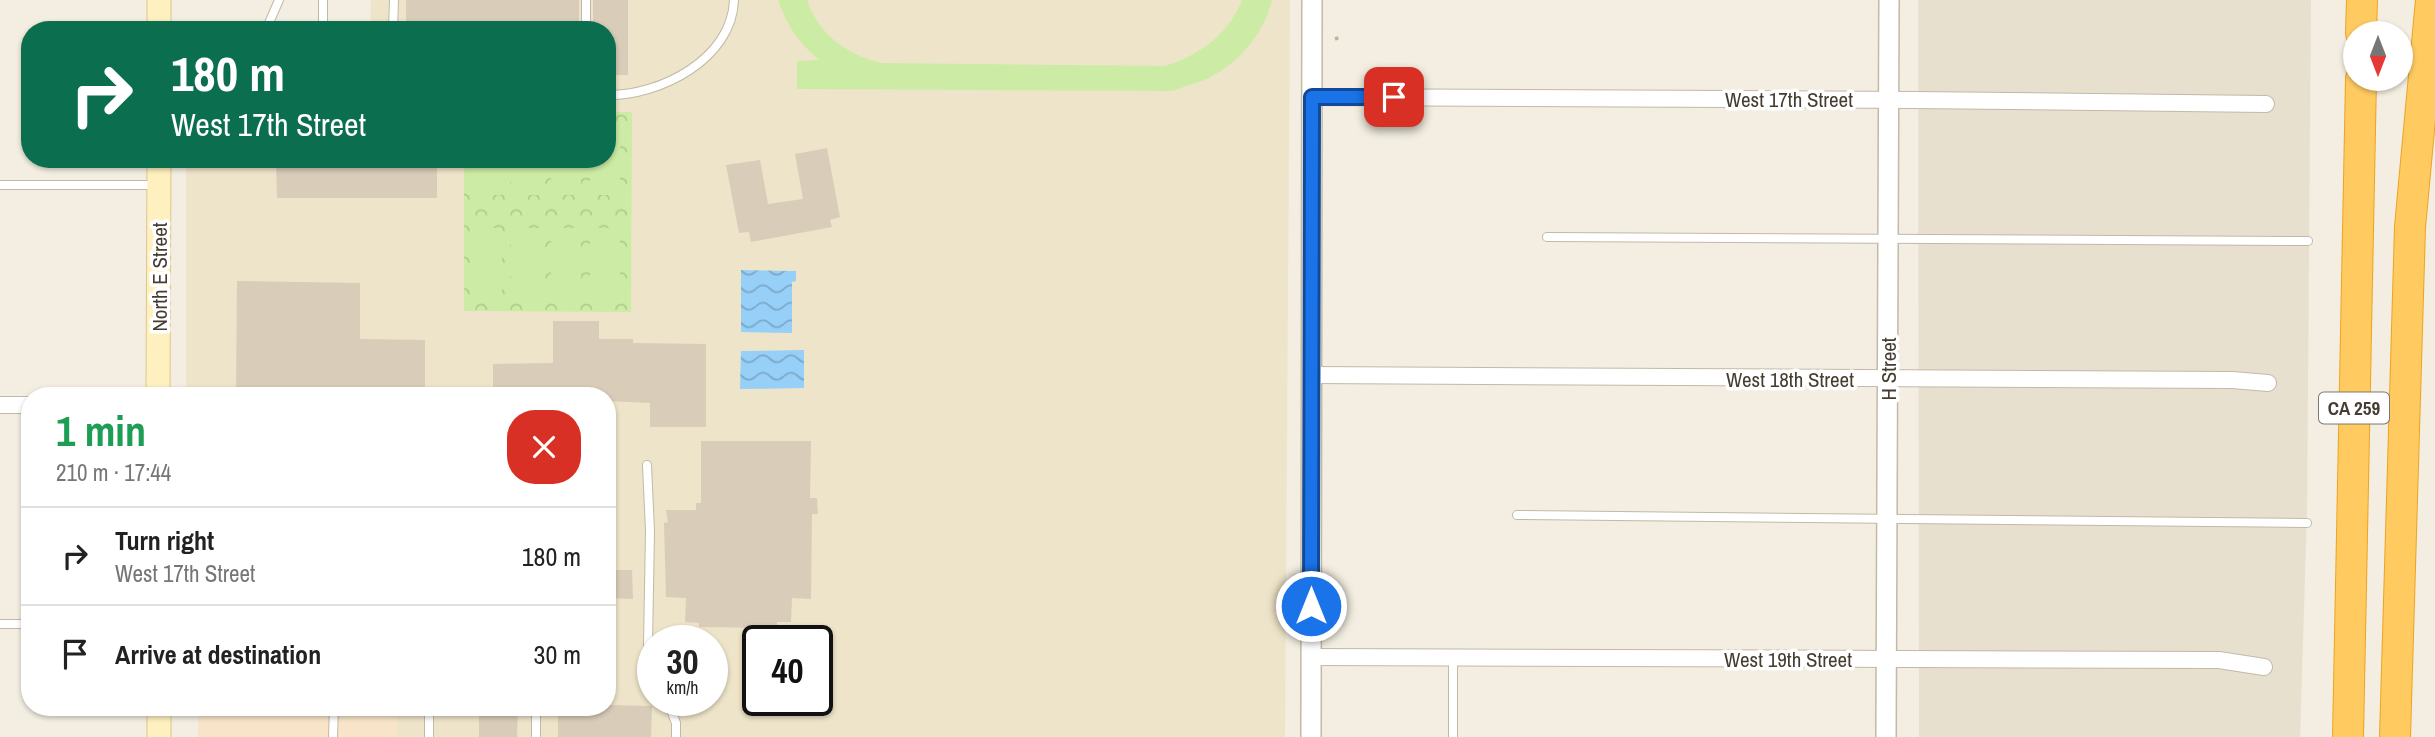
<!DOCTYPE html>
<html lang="en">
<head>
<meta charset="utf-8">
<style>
	:root { --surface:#fff; --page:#f6f6f6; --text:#222; --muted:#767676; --line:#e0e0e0 }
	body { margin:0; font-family:"Archivo Narrow",sans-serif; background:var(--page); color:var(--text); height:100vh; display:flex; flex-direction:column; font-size:26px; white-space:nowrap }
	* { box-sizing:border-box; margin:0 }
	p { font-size:23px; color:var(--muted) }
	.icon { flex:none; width:38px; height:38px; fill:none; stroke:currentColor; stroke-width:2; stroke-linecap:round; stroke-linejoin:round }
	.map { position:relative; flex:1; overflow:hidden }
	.sheet { position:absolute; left:21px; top:387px; width:595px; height:329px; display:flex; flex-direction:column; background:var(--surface); border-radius:28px; box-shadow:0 2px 5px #0004 }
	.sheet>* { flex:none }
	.banner { position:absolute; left:21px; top:21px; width:595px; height:147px; border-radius:28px; box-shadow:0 2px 5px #0004; background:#0b6e4f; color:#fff; overflow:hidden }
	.needle { width:46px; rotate:180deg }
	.tools { position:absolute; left:2343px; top:21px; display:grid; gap:14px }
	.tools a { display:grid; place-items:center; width:70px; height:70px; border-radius:50%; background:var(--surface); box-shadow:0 2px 5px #0004; font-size:35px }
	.speed { position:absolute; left:637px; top:625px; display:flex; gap:14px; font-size:35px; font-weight:700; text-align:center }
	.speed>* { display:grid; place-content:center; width:91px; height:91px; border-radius:50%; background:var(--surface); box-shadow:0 2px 5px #0004; line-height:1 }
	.speed small { font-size:18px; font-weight:400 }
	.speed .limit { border:4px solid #111; border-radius:10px; background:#fff; color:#111 }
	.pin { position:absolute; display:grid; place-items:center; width:60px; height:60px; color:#fff; margin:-30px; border-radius:14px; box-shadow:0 4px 10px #0006 }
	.me { position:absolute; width:77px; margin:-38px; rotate:0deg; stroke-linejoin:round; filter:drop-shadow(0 0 5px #0008) }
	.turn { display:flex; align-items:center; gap:24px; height:147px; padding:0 35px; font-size:32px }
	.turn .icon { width:91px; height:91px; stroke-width:2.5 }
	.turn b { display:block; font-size:49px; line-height:60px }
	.round { display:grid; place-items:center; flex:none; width:74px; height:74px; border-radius:28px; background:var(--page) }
	.summary { display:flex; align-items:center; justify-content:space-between; height:119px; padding:0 35px }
	h1 { font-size:42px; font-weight:700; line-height:52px; color:#1e9e55 }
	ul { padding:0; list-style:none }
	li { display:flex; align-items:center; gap:21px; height:98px; padding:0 35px; border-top:2px solid var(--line) }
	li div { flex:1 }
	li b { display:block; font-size:26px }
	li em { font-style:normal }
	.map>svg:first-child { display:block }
</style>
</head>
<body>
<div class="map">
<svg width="2435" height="737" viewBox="0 0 2435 737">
	<defs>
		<pattern id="park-crowns" width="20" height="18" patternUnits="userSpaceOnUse" patternTransform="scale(1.75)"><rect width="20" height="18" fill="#cceca5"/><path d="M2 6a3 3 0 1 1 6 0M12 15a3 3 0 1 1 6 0" fill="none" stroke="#b1cb8e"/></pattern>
		<pattern id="water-waves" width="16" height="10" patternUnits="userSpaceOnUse" patternTransform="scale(1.75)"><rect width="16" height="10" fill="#96cff8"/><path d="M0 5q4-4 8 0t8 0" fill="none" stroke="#7ca9c9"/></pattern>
	</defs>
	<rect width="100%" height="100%" fill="#f3eee1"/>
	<!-- residential -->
	<path fill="#e8e0cf" d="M1918,0H2311L2307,512L2300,737H1919Z"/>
	<!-- commercial -->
	<rect fill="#f8e5c9" x="198" y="707" width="200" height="30"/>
	<!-- education -->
	<path fill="#eee4c9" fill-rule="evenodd" d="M371,0H1290L1285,737H398V707H607V396L186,395V159H607V30H370ZM653,640H712V700H653ZM758,640H817V700H758Z"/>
	<!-- park -->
	<path fill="url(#park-crowns)" d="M607,112H632L631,312L464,311V159H607Z"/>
	<!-- garden -->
	<g fill="#cceca5">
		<path d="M778,0H807C819,35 847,55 882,63L1165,66C1200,55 1228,35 1242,0H1272C1264,33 1240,62 1209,78C1198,83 1185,86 1173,91L797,89V61L819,60C797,40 788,28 778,0Z"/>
		<path d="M607,129H620V195H590V159H607Z"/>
		<rect x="472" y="159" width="30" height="36"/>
		<rect x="511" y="159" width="30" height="36"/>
		<rect x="551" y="159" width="30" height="36"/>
		<rect x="472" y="228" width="30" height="67"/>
		<rect x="511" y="228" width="30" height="67"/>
		<rect x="551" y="228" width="30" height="67"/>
		<rect x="590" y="228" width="30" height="67"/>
	</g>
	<!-- water -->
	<g fill="url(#water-waves)">
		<path d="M741,270L796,271V281L792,282V333L741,332Z"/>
		<path d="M804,350V388L740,389L741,351Z"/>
	</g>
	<!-- building -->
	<g fill="#d9ccb9">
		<rect x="406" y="0" width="173" height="30"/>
		<path d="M593,0H628V75H607V30H593Z"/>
		<path d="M827,148L840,217L830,220L832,227L751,242L749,232L739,233L726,165L760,160L768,204L803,199L795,154Z"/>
		<path d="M276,159H437V198H277Z"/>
		<path d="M237,281L360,283V339L425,340V396H236Z"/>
		<path d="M553,321H599V339H633V343L706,344V427H650V403L607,401V396H493V364L553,363Z"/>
		<path d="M701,441H811L810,498H817L818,514H812L811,599L792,598L791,622H777V628L699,627V623L685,622L686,598L666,597L664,523L668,522L666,510H696V503H701Z"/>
		<path d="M607,570H632L633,599L607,598Z"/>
		<path d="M607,705L652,706L651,737H558V707Z"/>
		<path d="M479,707H518L517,737H479Z"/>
	</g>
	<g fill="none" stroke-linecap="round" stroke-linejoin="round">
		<!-- service casing -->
		<g stroke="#c2b9a6" stroke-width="10">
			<g id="service">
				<path d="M266,30L279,0"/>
				<path d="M323,30V0"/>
				<path d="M393,30L394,0"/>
				<path d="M586,30V0"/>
				<path d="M607,95C660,96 732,59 734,0"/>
				<path d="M0,185H158"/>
				<path d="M1547,237L2308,241"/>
				<path d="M647,465L650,531L648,644L653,658"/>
				<path d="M1517,515L2307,523"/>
				<path d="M0,624H30"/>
				<path d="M667,700L676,723V737"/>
				<path d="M333,737L334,707"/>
				<path d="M429,737V707"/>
				<path d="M536,737V713"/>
				<path d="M1453,737V658"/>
			</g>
		</g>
		<!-- minor casing -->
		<g stroke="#c2b9a6" stroke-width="18">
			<g id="minor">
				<path d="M1312,97L1914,100L2266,104"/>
				<path d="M1312,375L2232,380L2268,383"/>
				<path d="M0,405H30"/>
				<path d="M1311,657L2219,660L2264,667"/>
			</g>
		</g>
		<!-- tertiary casing -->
		<g stroke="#c2b9a6" stroke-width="22">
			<g id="tertiary">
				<path d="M1311,737L1312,0"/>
				<path d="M1886,737L1889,0"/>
			</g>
		</g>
		<!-- secondary casing -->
		<g stroke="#dbc78d" stroke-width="25">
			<g id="secondary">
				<path d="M159,0V30"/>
				<path d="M158,396L159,159"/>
				<path d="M159,737V707"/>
			</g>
		</g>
		<!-- motorway casing -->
		<g stroke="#eea320" stroke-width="32">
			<g id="motorway">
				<path d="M2361,33L2362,0"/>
				<path d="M2348,737L2361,79"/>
				<path d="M2395,737L2410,227L2431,0"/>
			</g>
		</g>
		<!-- path -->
		<path stroke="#c2b293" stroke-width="3.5" stroke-dasharray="3.5 3.5" stroke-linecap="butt" d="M1335,39L1341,37"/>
		<!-- service -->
		<use href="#service" stroke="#fff" stroke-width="8"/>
		<!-- minor -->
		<use href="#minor" stroke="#fff" stroke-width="16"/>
		<!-- tertiary -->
		<use href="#tertiary" stroke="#fff" stroke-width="19"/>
		<!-- secondary -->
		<use href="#secondary" stroke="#fff0bf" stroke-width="23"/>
		<!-- motorway -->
		<use href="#motorway" stroke="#ffcb60" stroke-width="30"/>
	</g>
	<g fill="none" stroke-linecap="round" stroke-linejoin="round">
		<!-- route casing -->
		<g stroke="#114b97" stroke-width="18">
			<path id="route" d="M1311,606L1312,97H1394"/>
		</g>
		<!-- route -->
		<use href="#route" stroke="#1a73e8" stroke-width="12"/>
	</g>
	<g text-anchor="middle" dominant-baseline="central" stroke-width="7" stroke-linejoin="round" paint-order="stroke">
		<!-- shield labels -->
		<rect fill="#fff" stroke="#7d7770" stroke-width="2" x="2319" y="392.5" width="70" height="31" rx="5"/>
		<g font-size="19" font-weight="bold" fill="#453d32">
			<text x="2354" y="408">CA 259</text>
		</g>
		<!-- street labels -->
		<g font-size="21" fill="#453d32" stroke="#fff">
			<text x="1789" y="99">West 17th Street</text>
			<text transform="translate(159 277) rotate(-90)">North E Street</text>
			<text transform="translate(1888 369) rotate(-90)">H Street</text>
			<text x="1790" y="379">West 18th Street</text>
			<text x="1788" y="659">West 19th Street</text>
		</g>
	</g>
</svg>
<div class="tools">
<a><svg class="needle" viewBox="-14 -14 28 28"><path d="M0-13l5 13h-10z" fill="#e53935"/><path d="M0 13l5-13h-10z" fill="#767676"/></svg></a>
</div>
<div class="speed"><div>30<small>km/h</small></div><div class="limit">40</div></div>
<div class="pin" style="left:1394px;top:97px;background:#d93025"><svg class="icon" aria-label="arrive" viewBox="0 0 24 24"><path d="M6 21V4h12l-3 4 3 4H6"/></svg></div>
<svg class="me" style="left:1311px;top:606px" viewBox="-20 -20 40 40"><circle r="17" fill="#1a73e8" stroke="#fff" stroke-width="3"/><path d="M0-11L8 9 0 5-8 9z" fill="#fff"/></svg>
<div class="banner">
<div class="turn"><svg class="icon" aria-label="right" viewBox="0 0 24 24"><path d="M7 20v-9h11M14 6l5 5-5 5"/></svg><div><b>180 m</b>West 17th Street</div></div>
</div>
<section class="sheet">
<div class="summary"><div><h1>1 min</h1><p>210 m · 17:44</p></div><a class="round" style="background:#d93025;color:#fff"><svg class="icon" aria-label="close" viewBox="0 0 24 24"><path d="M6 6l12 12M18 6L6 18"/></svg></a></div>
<ul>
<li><svg class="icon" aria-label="right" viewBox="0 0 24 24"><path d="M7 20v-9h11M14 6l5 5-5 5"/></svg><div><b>Turn right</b><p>West 17th Street</p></div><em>180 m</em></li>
<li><svg class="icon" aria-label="arrive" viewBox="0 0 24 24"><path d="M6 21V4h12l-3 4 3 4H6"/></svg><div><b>Arrive at destination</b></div><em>30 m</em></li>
</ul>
</section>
</div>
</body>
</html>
